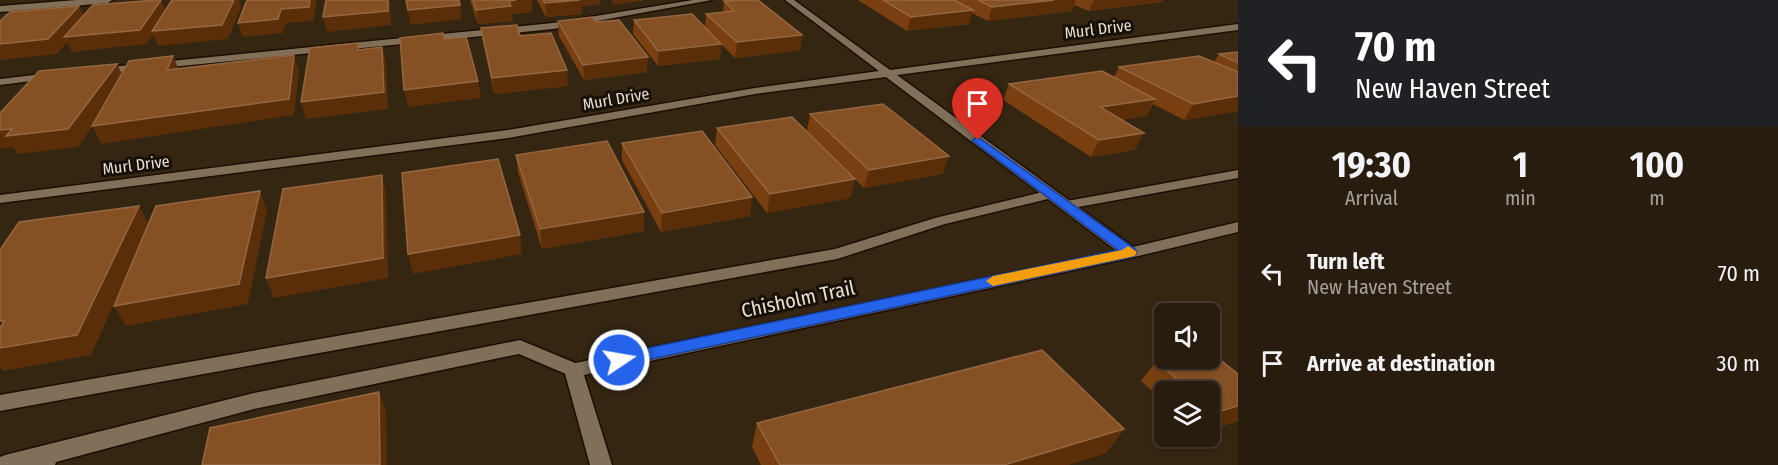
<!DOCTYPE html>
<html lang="en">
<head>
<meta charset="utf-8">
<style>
	:root { --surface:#281c0e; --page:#302517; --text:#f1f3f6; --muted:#a5a19e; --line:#443a2e }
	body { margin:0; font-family:"Fira Sans Condensed",sans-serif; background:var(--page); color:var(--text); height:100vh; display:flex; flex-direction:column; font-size:22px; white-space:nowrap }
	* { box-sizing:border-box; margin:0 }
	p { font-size:20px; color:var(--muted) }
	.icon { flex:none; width:33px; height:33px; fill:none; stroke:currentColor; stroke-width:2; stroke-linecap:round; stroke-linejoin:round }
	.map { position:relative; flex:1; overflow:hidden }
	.drawer { display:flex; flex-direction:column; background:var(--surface); width:540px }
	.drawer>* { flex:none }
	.guide { background:#202124; color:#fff; overflow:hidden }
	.fabs { position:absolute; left:1154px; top:303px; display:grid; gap:12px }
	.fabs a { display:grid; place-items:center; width:66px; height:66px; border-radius:9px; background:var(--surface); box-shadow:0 3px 9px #0003,0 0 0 2px var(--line); font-size:30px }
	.pin { position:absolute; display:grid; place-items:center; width:51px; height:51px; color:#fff; margin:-62px -26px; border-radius:50% 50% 50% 0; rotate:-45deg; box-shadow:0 0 6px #0007 }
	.pin .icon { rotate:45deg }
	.me { position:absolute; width:66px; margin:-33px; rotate:78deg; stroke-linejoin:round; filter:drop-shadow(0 0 4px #0008) }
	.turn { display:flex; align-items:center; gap:21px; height:126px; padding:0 18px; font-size:27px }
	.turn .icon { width:78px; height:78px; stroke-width:2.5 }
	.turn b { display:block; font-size:42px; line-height:51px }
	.eta { display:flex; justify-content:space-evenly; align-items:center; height:102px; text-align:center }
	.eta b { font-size:36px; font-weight:700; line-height:42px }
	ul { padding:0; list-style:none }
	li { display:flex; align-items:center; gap:18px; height:90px; padding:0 18px }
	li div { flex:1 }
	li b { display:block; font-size:22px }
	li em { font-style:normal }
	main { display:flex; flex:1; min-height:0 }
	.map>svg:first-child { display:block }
</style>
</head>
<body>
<main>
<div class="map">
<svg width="1238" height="465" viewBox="0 0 1238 465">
	<rect width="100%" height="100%" fill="#352612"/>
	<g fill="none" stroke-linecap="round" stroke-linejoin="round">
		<!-- lane casing -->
		<g stroke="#1d0e00" stroke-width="3">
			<g id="lane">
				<path d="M693,0H712L553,29L101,74L96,71L101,68L553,23Z"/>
				<path d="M51,73L55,74V78L0,85V79Z"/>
				<path d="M1238,170V178L1067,209L1060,205L1067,201Z"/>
				<path d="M1051,190L1058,194L1056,197L945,224L837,259L0,411V395L835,249L935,218Z"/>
				<path d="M520,340L580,365L582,370L580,375L573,377L519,354L254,409L56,462L55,465H0V457L5,455L254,393Z"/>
			</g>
		</g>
		<!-- street casing -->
		<g stroke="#1d0e00" stroke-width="3">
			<g id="street">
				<path d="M77,0H112L108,3L0,12V6Z"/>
				<path d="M785,0H794L890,70L1238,24V30L897,75L1133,247L1238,222V232L1130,258L584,375L612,465H590L564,370L566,365L1117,251L886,77L755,94L508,138L0,203V195L508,130L755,88L879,71Z"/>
			</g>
		</g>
		<!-- lane -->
		<use href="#lane" fill="#816f5a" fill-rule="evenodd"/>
		<!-- street -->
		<use href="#street" fill="#816f5a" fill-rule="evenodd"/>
	</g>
	<!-- wall -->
	<g fill="#793f10">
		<path d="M470,0H531L532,12L512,14L513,21L478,24Z"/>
		<path d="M537,0H600V4L582,6V14L546,17Z"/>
		<path d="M858,0H1163L1162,2L1089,11L1074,5L1072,11L988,21L972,13L969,24L907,31Z"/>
		<path d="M724,1L802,35L800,50L735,58L721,44L720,59L658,66L633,34L634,20L705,27L706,14L723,12Z"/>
		<path d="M558,21L647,72L584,80L559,36Z"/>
		<path d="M481,28L520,36L568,86L494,94L483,42Z"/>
		<path d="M1238,52V111L1184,120L1153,104L1147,116L1121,120L1135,150L1091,157L1003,100L1009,84L1114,77L1119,67L1214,62L1219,54Z"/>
		<path d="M810,114L943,174L864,188L807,131Z"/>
		<path d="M717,128L855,179L850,198L767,213L715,145Z"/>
		<path d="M622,143L750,216L661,232L622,160Z"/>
		<path d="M516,155L644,231L542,249L518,172Z"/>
		<path d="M1209,351L1238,374V421L1209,430V392H1164V401L1141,381L1156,361L1164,358H1209Z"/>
		<path d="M757,423L1124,429L1106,453L1068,465H761L752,447Z"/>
	</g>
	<!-- shaded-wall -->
	<g fill="#592e08">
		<path d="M161,0L167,13L234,0H239L241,7L228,39L158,46L153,35L147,44L72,52L67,42L57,54L0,60V44L79,6L86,20Z"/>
		<path d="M310,0H317L313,21L286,23L283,33L243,37L238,23Z"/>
		<path d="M388,0H390L391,25L327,32L323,17Z"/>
		<path d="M516,0H531L532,12L512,14L513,21L478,24L476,10L509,1Z"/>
		<path d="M577,0H600V4L582,6V14L546,17L545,3Z"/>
		<path d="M612,0H643V1L612,5Z"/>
		<path d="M1054,0H1076L1072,11L988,21L992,7Z"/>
		<path d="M1094,0H1163L1162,2L1089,11Z"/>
		<path d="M460,5L462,19L410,25L408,10Z"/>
		<path d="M973,10L969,24L907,31L911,17Z"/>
		<path d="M802,35L800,50L735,58L737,42Z"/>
		<path d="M721,44L720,59L658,66V51Z"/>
		<path d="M382,47L386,63L388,109L306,119L301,102Z"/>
		<path d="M294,55L299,71L294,115L101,144L92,126Z"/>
		<path d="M173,56L180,72L167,70Z"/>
		<path d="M648,57L647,72L584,80L583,65Z"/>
		<path d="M117,64L125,80L78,147L17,154L13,147L0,149V130Z"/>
		<path d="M567,70L568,86L494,94L492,78Z"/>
		<path d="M478,81L481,98L408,107L404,90Z"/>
		<path d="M1238,96V111L1184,120L1193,104Z"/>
		<path d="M1155,99L1147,116L1092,124L1100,107Z"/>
		<path d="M1144,133L1135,150L1091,157L1099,140Z"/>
		<path d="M949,156L943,174L864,188L869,170Z"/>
		<path d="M382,175L386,193L388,278L274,298L266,278Z"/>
		<path d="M855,179L850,198L767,213L770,194Z"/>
		<path d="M260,191L267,210L248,304L126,326L114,306Z"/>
		<path d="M752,197L750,216L661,232L662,213Z"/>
		<path d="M139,206L149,225L91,355L3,371L0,367V348Z"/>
		<path d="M644,212V231L542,249L540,229Z"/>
		<path d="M520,235L522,254L413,274L408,254Z"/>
		<path d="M379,392L386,412L387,465H380Z"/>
		<path d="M1238,406V421L1209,430V422L1217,412Z"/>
		<path d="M1124,429L1106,453L1068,465H1004Z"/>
	</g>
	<!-- building -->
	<g fill="#865025" stroke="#956740" stroke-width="1.5">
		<path d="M156,0H161L140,30L64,37L93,5Z"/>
		<path d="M172,0H234L222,25L152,31Z"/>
		<path d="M247,0H310L309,7L281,9L278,19L238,23Z"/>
		<path d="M326,0H388V11L323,17Z"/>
		<path d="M406,0H459L460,5L408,10Z"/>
		<path d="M473,0H516L509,1L511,6L476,10Z"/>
		<path d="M543,0H580L545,3Z"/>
		<path d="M738,0H758L802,35L737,42L706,14L734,11L724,1Z"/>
		<path d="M883,0H954L973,10L911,17Z"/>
		<path d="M978,0H1054L992,7Z"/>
		<path d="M79,6L48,39L0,44V21L10,12Z"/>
		<path d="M692,14L721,44L658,51L634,20Z"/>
		<path d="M592,17L596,22L619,20L648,57L583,65L558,21Z"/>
		<path d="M517,25L520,36L551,33L567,70L492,78L481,28Z"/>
		<path d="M443,33L444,39L466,37L478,81L404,90L400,38Z"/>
		<path d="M358,43V50L382,47L384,92L301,102L310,48Z"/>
		<path d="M1238,52V63L1219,54Z"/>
		<path d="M294,55L289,99L92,126L129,61L173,56L167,70Z"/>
		<path d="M1199,56L1238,72V96L1193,104L1119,67Z"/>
		<path d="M117,64L68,129L6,136L12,129L0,130V113L39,71Z"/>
		<path d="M1102,71L1155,99L1100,107L1144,133L1099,140L1009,84Z"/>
		<path d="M883,104L949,156L869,170L810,114Z"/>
		<path d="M792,117L855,179L770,194L717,128Z"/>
		<path d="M702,131L752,197L662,213L622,143Z"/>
		<path d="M607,141L644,212L540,229L516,155Z"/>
		<path d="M498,159L520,235L408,254L402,173Z"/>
		<path d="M382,175L383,258L266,278L283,189Z"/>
		<path d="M260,191L239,284L114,306L156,206Z"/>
		<path d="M139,206L77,335L0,348V328L4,321H0V250L19,222Z"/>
		<path d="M1042,350L1124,429L1004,465H780L757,423Z"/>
		<path d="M1209,351L1238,374V406L1217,412L1209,406V392H1192L1156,361L1164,358H1209Z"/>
		<path d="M379,392L380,465H202L210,428Z"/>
	</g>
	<!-- route -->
	<path fill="#2563eb" stroke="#184099" stroke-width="1.5" d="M978,137L1135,249L1137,252L1135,256L619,366L613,365L611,360L613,355L619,354L1118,250L974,142L972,140Z"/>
	<!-- slow -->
	<path fill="#f59e0b" d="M1128,246L1137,252L1135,256L993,286L986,281L993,276L1122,250Z"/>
	<g text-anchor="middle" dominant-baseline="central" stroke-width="6" stroke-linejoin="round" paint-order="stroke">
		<!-- far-street labels -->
		<g font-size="16" fill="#eadfd3" stroke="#171008">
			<text transform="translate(1098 29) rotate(-7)">Murl Drive</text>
			<text transform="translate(616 99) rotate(-10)">Murl Drive</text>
			<text transform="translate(136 165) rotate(-7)">Murl Drive</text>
		</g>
		<!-- street labels -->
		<g font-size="20" fill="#eadfd3" stroke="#171008">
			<text transform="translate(798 299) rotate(-12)">Chisholm Trail</text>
		</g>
	</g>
</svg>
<div class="fabs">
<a><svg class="icon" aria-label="sound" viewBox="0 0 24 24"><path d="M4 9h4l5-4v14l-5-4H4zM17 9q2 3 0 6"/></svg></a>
<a><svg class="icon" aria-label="layers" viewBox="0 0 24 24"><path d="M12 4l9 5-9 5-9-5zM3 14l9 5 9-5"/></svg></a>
</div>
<div class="pin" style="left:978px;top:140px;background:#d93025"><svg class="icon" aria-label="arrive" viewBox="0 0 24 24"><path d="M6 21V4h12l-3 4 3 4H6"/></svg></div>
<svg class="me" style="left:619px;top:360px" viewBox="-20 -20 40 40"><circle r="17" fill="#2563eb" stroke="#fff" stroke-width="3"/><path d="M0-11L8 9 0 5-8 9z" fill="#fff"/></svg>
</div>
<section class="drawer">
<div class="guide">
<div class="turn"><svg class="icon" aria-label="left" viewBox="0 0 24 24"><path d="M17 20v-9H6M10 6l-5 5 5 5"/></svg><div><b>70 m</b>New Haven Street</div></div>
</div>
<div class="eta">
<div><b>19:30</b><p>Arrival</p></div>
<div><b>1</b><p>min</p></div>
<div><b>100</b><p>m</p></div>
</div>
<ul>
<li><svg class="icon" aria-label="left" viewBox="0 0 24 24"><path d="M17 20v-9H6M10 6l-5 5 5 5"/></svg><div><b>Turn left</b><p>New Haven Street</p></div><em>70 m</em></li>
<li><svg class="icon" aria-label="arrive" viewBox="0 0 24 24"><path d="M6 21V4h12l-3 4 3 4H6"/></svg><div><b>Arrive at destination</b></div><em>30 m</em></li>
</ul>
</section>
</main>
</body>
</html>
